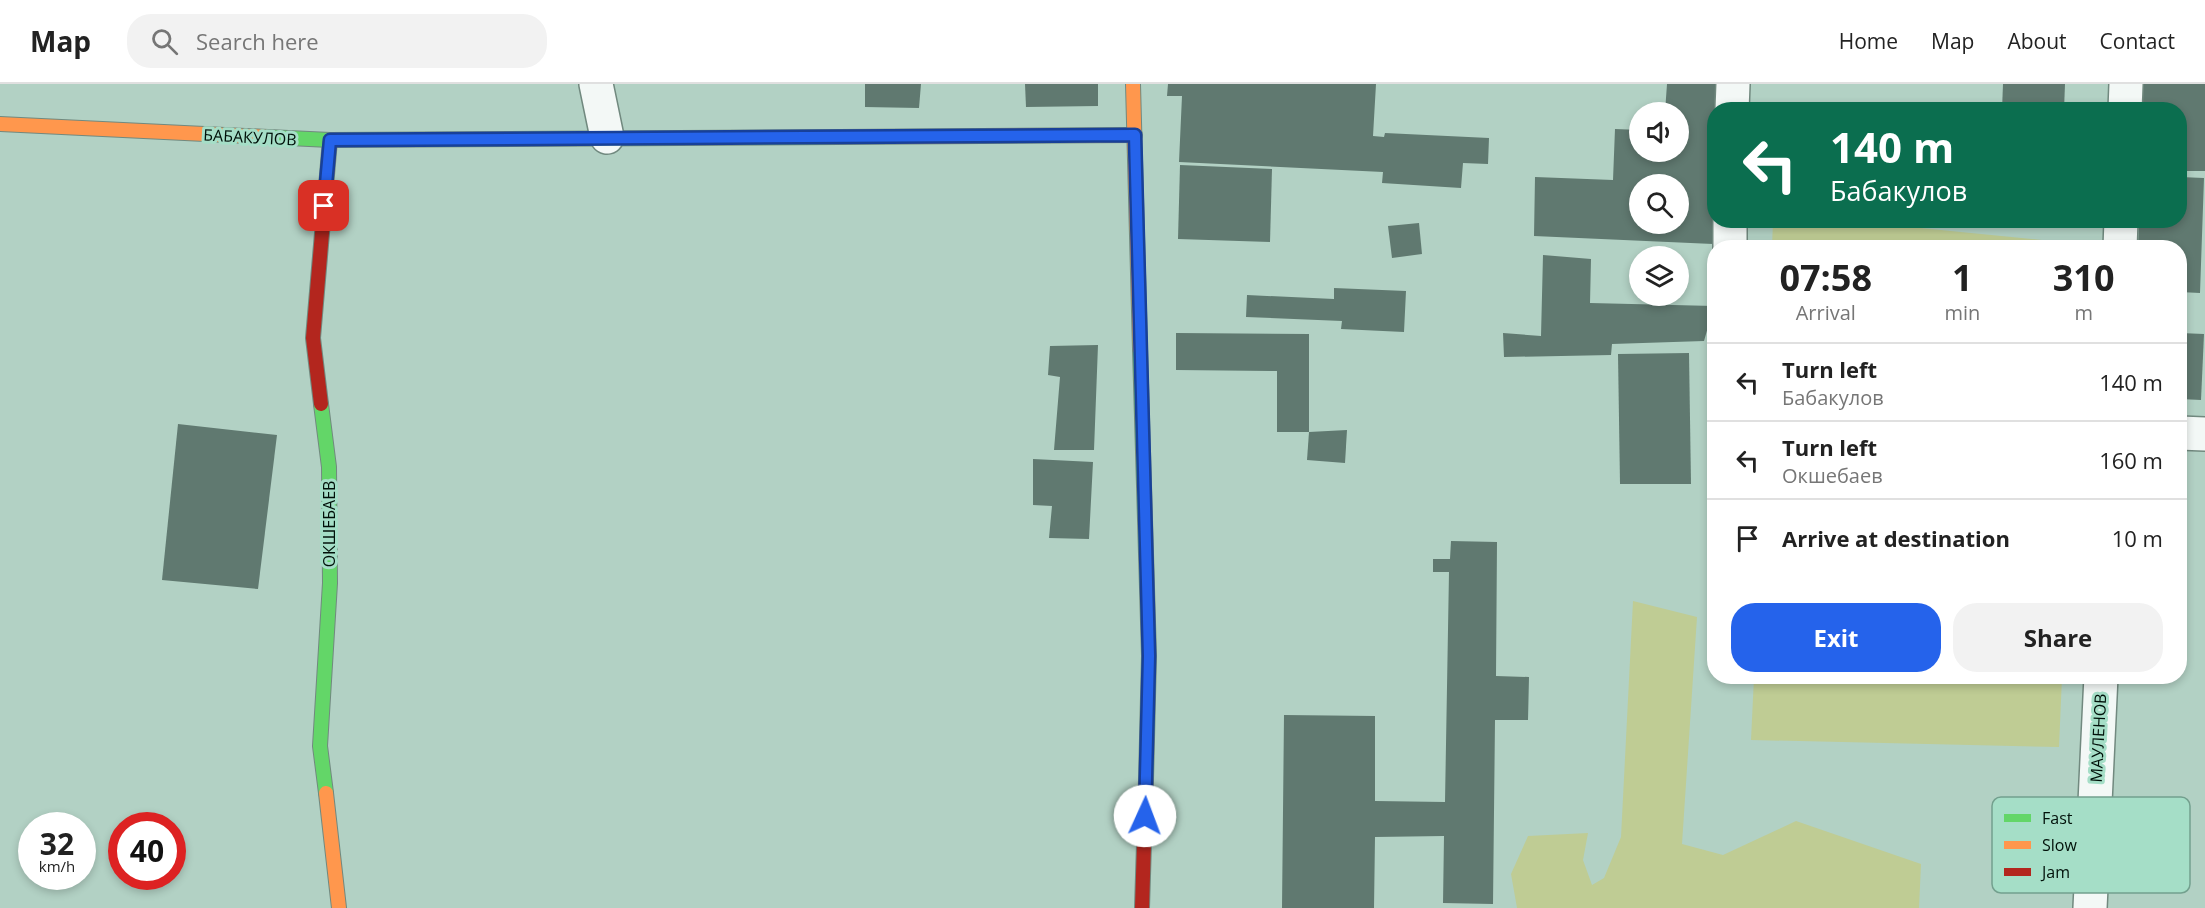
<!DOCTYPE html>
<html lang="en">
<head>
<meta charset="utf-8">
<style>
	:root { --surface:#fff; --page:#f2f2f2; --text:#222; --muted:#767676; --line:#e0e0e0; --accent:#2563eb }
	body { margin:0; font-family:"Open Sans",sans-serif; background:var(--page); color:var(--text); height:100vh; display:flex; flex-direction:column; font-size:22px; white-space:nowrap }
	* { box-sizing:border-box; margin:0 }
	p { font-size:20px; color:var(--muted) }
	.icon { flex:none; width:33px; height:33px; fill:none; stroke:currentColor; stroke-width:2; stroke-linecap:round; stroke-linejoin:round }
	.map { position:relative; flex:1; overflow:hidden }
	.panel { position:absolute; left:1707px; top:156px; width:480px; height:444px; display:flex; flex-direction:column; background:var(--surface); border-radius:24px; box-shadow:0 3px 9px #0003 }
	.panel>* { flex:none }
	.hud { position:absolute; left:1707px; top:18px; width:480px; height:126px; border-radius:24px; box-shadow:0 3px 9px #0003; background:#0b6e4f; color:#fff; overflow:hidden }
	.fabs { position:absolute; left:1629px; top:18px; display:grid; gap:12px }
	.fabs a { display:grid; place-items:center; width:60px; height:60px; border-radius:50%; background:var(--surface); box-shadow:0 3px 9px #0003; font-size:30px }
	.speed { position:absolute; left:18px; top:728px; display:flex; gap:12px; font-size:30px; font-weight:700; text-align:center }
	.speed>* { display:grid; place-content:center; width:78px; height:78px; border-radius:50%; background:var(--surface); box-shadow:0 3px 9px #0003; line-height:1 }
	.speed small { font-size:15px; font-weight:400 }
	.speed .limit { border:9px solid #d22; background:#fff; color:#111 }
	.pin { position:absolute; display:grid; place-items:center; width:51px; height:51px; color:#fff; margin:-26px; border-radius:12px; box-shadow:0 3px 9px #0006 }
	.me { position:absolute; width:66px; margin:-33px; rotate:2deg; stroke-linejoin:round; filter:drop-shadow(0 0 4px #0008) }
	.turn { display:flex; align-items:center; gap:21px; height:126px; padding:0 24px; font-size:27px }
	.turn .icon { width:78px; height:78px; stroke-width:2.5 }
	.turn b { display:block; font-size:42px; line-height:51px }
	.eta { display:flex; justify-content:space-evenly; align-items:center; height:102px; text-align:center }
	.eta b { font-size:36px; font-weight:700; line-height:42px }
	.cta { display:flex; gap:12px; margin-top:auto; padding:12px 24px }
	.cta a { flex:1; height:69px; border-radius:24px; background:var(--accent); color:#fff; font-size:24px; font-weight:700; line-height:69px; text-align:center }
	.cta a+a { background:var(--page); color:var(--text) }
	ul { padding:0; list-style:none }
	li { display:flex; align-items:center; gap:18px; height:78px; padding:0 24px; border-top:2px solid var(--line) }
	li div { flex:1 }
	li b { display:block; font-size:22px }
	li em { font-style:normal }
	header { display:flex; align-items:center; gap:36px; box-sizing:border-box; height:84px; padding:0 30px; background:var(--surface); border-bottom:2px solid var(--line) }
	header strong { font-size:28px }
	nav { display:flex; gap:33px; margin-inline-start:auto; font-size:21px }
	.search { width:420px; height:54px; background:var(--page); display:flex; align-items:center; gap:15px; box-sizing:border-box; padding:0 21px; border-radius:24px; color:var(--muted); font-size:22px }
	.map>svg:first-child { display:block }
</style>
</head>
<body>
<header>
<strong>Map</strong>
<div class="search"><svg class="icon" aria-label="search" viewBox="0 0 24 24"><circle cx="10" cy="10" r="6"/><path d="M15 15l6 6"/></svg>Search here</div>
<nav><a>Home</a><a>Map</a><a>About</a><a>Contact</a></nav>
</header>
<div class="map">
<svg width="2205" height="824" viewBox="0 0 2205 824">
	<rect width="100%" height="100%" fill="#b2d1c4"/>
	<!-- green -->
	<g fill="#bfcc94">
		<path d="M1773,137H1850L2082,160V163H1772Z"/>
		<path d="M1633,517L1697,533L1682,760L1723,771L1796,737L1921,780L1919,824H1517L1511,790L1528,752L1588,749L1583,776L1592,801L1604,794L1621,753Z"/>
		<path d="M1754,593H2062L2059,663L1751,656Z"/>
	</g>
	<!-- building -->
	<g fill="#607970" fill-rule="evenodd">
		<path d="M865,0H921L919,24L865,23Z"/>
		<path d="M1025,0H1098V22L1026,23Z"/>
		<path d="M1168,0H1376L1373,52L1384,53L1385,49L1489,54L1488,80L1463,79L1461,104L1382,99L1383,88L1179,78L1182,12H1167Z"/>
		<path d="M1667,0H1721L1720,26H1714L1713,160L1534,152L1535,93L1613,96L1615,45L1640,46V68H1678V28H1665ZM1640,100H1678V140H1640Z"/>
		<path d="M2003,0H2065L2064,26H2002Z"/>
		<path d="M2128,0H2205V87H2180V26H2141Z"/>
		<path d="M1180,81L1272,85L1270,158L1178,155Z"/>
		<path d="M2180,93L2204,94L2200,209L2180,208V164H2138L2139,136H2180Z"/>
		<path d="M1419,139L1422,170L1392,174L1388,142Z"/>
		<path d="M1543,171L1591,175L1590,219L1714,222L1704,257L1612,260L1611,271L1504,273L1503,249L1541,252Z"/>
		<path d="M1334,204L1406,207L1404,248L1341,245L1342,237L1246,233L1247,211L1334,215Z"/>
		<path d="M1176,249L1309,250V348H1277V287L1176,286Z"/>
		<path d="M2180,249L2204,250L2201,316L2180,315Z"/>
		<path d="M1098,261L1094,366H1054L1060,293L1048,291L1050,262Z"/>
		<path d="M1689,269L1691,400H1620L1618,270Z"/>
		<path d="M178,340L277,351L258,505L162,496Z"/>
		<path d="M1347,346L1345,379L1307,376L1309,348Z"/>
		<path d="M1033,375L1093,378L1089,455L1049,454L1052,422L1033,421Z"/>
		<path d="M1451,457L1497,458L1496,592L1529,593L1528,636H1495L1493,820L1443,819L1444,752L1375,753L1374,824H1282L1284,631L1375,632V717L1445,718L1449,488H1433V475H1450Z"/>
	</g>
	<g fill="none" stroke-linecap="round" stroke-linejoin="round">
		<!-- street casing -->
		<g stroke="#71897f" stroke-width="36">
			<g id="street">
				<path d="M596,0L607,53"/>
				<path d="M1732,26L1733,0"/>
				<path d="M2125,26L2126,0"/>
				<path d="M1730,164V136"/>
				<path d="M2120,164L2121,136"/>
				<path d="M2180,349L2205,350"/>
				<path d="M2090,824L2101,592"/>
			</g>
		</g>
		<!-- fast casing -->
		<g stroke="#71897f" stroke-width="16">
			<g id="fast">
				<path d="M268,53L330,56L839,53"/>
				<path d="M1140,265L1149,572L1146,696"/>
				<path d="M321,320L329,383L330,499L320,662L326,709"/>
			</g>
		</g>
		<!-- slow casing -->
		<g stroke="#71897f" stroke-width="16">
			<g id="slow">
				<path d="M1133,0L1140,265"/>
				<path d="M0,40L268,53"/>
				<path d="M839,53L1135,51"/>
				<path d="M326,709L339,824"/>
			</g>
		</g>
		<!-- jam casing -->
		<g stroke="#71897f" stroke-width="16">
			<g id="jam">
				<path d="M321,320L313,254L330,56"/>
				<path d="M1142,824L1146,696"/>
			</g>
		</g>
		<!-- street -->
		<use href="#street" stroke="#f3f8f6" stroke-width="33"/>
		<!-- fast -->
		<use href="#fast" stroke="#63d668" stroke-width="14"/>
		<!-- slow -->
		<use href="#slow" stroke="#ff974d" stroke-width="14"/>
		<!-- jam -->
		<use href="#jam" stroke="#b3261e" stroke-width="14"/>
	</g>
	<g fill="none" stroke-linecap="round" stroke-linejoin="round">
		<!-- route casing -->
		<g stroke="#184099" stroke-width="15">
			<path id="route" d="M324,122L330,56L1135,51L1149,572L1145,732"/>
		</g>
		<!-- route -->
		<use href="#route" stroke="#2563eb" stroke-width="10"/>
	</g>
	<g text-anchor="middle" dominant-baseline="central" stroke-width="6" stroke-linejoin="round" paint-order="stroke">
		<!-- street labels -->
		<g font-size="16" fill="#001009" stroke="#a5dec7">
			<text transform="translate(250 53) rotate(3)">БАБАКУЛОВ</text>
			<text transform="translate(329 440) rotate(-90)">ОКШЕБАЕВ</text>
			<text transform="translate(2098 654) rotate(-87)">МАУЛЕНОВ</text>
		</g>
	</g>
	<!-- legend -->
	<rect x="1992" y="713" width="198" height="96" rx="9" fill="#a5dec7" stroke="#73a08e" stroke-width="1.5"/>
	<rect x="2004" y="730" width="27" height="8" fill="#63d668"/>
	<rect x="2004" y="757" width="27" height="8" fill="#ff974d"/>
	<rect x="2004" y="784" width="27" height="8" fill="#b3261e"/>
	<g font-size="16" fill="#001009">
		<text x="2042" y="740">Fast</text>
		<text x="2042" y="767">Slow</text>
		<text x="2042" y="794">Jam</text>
	</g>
</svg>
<div class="fabs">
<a><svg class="icon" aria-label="sound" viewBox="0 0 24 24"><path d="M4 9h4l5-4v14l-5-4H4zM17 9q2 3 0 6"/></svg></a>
<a><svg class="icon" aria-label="search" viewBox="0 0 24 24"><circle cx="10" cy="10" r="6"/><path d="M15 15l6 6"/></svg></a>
<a><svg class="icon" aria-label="layers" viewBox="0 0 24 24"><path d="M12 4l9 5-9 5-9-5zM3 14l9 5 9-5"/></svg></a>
</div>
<div class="speed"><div>32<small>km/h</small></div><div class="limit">40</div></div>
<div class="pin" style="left:324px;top:122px;background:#d93025"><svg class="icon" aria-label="arrive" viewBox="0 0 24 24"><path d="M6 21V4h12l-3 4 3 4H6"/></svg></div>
<svg class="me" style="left:1145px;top:732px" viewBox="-20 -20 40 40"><circle r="19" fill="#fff"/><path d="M0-13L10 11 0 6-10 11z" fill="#2563eb"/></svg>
<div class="hud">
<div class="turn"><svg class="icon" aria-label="left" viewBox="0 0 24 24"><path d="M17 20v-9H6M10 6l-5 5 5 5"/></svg><div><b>140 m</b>Бабакулов</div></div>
</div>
<section class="panel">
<div class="eta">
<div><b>07:58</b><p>Arrival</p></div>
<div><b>1</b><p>min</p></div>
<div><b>310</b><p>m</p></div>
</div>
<ul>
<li><svg class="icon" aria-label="left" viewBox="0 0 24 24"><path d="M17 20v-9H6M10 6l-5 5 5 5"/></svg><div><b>Turn left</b><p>Бабакулов</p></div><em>140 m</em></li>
<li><svg class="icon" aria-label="left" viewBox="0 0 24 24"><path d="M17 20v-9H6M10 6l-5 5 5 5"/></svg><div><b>Turn left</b><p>Окшебаев</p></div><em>160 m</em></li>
<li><svg class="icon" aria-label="arrive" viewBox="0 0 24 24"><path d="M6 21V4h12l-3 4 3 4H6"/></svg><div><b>Arrive at destination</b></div><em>10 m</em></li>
</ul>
<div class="cta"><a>Exit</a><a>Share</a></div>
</section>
</div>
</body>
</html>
